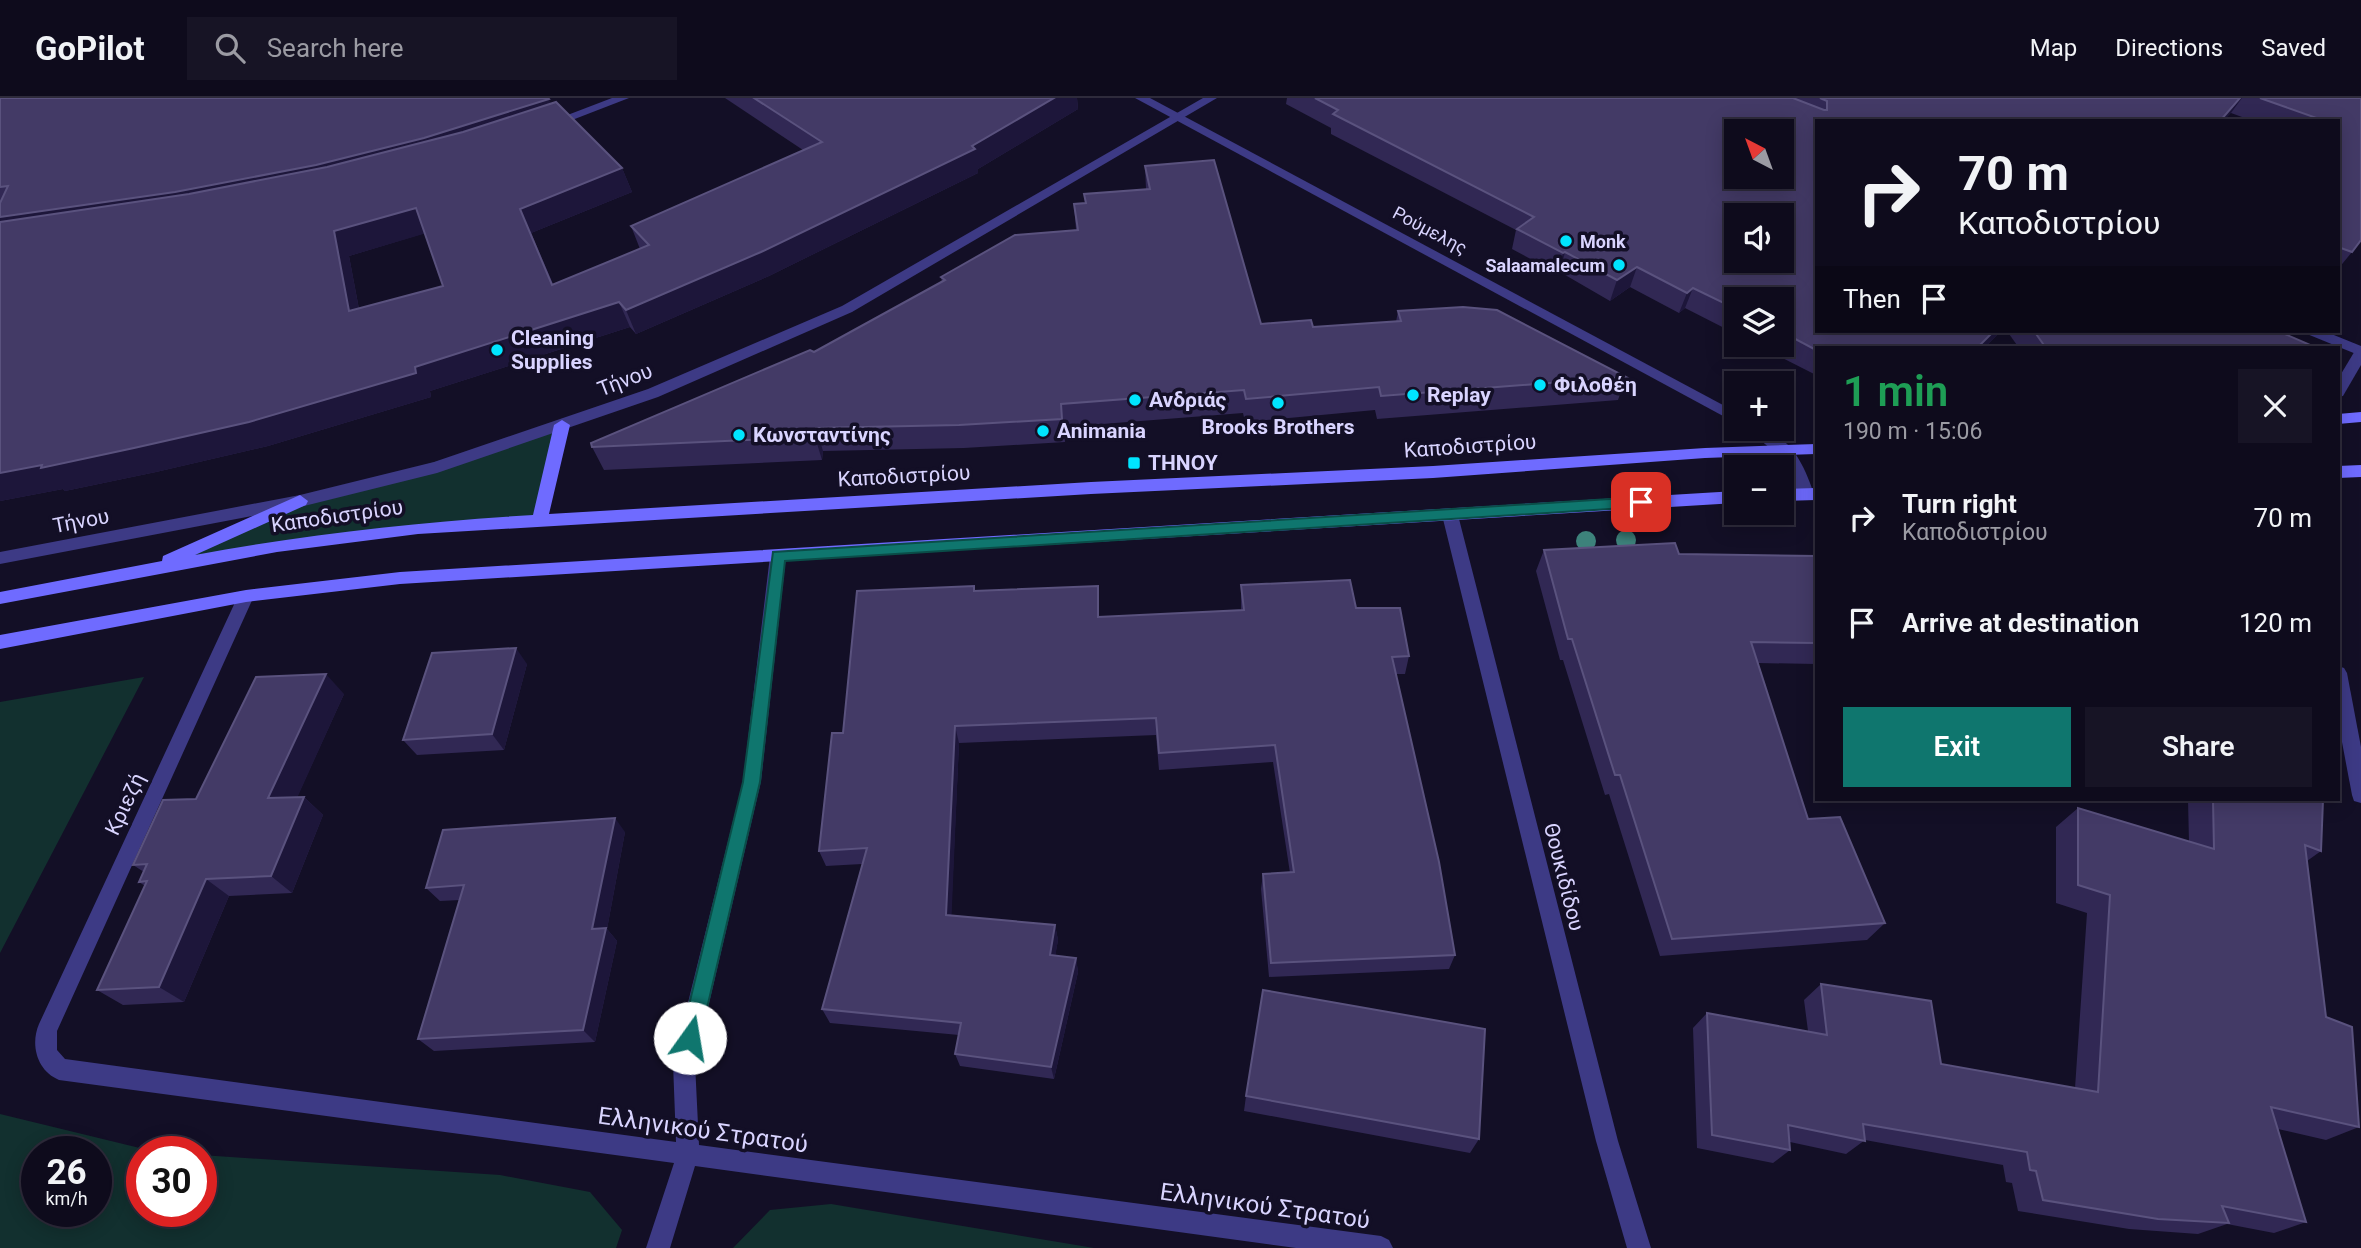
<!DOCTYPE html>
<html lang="en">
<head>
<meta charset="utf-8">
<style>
	:root { --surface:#0e0b1c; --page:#171425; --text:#f1f3f6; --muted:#9b9ba3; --line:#2e2b3b; --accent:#0f766e }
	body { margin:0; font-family:Roboto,sans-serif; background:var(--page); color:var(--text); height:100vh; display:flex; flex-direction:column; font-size:26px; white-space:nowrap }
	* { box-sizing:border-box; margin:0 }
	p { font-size:23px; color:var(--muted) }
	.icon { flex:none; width:38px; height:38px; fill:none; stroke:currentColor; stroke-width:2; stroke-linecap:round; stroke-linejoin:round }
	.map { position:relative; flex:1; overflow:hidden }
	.drawer { position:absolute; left:1815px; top:248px; width:525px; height:455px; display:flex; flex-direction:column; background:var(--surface); border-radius:0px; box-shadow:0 4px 18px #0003,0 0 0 2px var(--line) }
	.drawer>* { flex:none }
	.guide { position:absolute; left:1815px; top:21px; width:525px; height:214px; border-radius:0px; box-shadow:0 4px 18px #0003,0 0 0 2px var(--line); background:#0e0b1c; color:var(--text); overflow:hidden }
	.needle { width:46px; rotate:319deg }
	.fabs { position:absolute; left:1724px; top:21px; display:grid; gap:14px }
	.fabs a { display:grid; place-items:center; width:70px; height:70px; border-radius:0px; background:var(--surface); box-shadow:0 4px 18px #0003,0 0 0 2px var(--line); font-size:35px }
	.speed { position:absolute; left:21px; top:1038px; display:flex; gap:14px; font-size:35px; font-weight:700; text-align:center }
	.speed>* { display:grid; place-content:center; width:91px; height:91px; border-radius:50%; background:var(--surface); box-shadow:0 4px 18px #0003,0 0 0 2px var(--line); line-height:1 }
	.speed small { font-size:18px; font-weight:400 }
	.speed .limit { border:10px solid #d22; background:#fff; color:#111 }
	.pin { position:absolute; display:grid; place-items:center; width:60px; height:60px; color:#fff; margin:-30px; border-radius:14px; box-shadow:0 4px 10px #0006 }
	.me { position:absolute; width:77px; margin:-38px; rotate:13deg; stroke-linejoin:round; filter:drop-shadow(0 0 5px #0008) }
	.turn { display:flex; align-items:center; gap:24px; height:147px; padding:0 28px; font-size:32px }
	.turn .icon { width:91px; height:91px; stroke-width:2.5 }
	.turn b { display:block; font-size:49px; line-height:60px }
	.then { display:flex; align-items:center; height:66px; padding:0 28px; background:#0003; gap:14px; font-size:26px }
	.round { display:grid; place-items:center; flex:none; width:74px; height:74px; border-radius:0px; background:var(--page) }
	.headline { display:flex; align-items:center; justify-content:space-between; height:119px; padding:0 28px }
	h1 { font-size:42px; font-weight:600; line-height:52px; color:#1e9e55 }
	.cta { display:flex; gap:14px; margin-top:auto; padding:14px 28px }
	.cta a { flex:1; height:80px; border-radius:0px; background:var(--accent); color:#fff; font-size:28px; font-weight:600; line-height:80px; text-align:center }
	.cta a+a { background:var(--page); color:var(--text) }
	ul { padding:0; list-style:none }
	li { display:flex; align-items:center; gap:21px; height:105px; padding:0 28px }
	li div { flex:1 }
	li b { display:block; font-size:26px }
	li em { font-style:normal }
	header { display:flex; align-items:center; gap:42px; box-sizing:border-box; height:98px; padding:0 35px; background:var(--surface); border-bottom:2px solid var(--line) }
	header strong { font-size:33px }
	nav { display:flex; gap:38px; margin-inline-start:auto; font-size:24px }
	.search { width:490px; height:63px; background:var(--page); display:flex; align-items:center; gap:18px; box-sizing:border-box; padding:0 24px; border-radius:0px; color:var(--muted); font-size:26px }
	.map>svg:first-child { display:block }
</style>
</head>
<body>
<header>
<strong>GoPilot</strong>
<div class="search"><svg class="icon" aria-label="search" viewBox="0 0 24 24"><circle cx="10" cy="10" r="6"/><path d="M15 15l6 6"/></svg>Search here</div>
<nav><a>Map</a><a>Directions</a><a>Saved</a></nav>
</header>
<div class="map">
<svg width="2361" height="1150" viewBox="0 0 2361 1150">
	<rect width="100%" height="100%" fill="#130f26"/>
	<!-- green -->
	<g fill="#12302f" fill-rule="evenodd">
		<path d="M562,327L540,422L418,430L143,474L300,403Z"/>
		<path d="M144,579L0,855V604Z"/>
		<path d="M0,1016L152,1053L142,1054V1113H201V1057L500,1077L590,1094L622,1132L616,1150H0ZM37,1054H96V1113H37Z"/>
		<path d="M831,1106L1094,1150H733L770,1112Z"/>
	</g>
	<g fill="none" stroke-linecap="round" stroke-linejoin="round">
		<!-- minor -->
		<g fill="#3d3a85" fill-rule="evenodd">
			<path d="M612,0H629L554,29L544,26Z"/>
			<path d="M1203,0H1217L852,214L658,299L437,375L300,409L0,466V454L300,397L434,364L648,291L842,208Z"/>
			<path d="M2305,233H2324L2361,248V258L2307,236Z"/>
			<path d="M1450,411L1458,417L1618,1043L1651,1150H1627L1596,1043L1442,417Z"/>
			<path d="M778,452L786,458L761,683L695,965L699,1047L1381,1138L1389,1142L1393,1150H1296L695,1068L670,1150H646L674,1065L59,982C37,973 30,947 39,926L238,498L240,493H252L254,498L57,933V952L65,961L676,1044L673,965L743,683L770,458Z"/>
			<path d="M2338,568L2344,570L2347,575L2361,649V705L2354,703L2352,697L2338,623Z"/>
		</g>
		<!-- tertiary -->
		<g fill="#3d3a85" fill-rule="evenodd">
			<path d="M1135,0H1150L1736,314V325Z"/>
			<path d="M2361,249V267L2343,298L2338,299V281L2356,251Z"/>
			<path d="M1747,331C1787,331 1802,361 1814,396L1812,400H1800L1783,361Z"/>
		</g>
		<!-- secondary -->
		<g fill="#6f6bff" fill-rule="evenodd">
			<path d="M2361,314V324L2338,326V316Z"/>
			<path d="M562,322L570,327L549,416L1091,384L1433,368L1705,350L1816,346V356L1705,360L1433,380L1091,396L418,436L277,454L0,506V494L162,463L163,458L300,397L308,403L306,407L195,457C307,436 419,424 533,417L554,327Z"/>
			<path d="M2361,367V379L2338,380V368Z"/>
			<path d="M1816,390V402L1782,403V391Z"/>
			<path d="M1736,393V405L400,486L246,504L0,551V537L246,492L400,474Z"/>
		</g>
	</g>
	<!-- trees -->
	<g fill="#3d827b">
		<circle cx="1626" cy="442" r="10"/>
		<circle cx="1586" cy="443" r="10"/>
	</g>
	<!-- wall -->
	<g fill="#312854" fill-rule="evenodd">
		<path d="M0,0L551,6L622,70L632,94L531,135L553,186L640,151L631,128L803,52L725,0H1077L1078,11L978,71V75L769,178L636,236L630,229L430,293L431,299L268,348L156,374L65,393L63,391L0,403ZM425,135L443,188L359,211L349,158Z"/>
		<path d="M1287,0H2361L2352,154L2338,171V23H2253L2231,15L1816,23L2001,233L1984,250H1816V277L1757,247H1782V201H1736V236L1685,210L1679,215L1630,189L1610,203L1560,174L1557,175L1512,151L1516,132L1331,36V30L1286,6Z"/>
		<path d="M1145,68L1261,226L1313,229L1396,224L1398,213L1626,279L1618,302L1377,321L1375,312L1245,324L1243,315L1064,329L1065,344L964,350L823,353L822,362L604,372L592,349L814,254L942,184L941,179L1076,132L1074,106L1085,105L1084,96L1146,91Z"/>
		<path d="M2007,233H2278L2317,250H2019Z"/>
		<path d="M1544,452L1679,456L1816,458V566L1758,565L1808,721L1885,825L1867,842L1660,858L1609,696L1605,697L1563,562H1560L1536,473Z"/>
		<path d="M1241,487L1356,510L1409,558L1405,576H1396L1455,857L1449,871L1269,879L1261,791L1263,776L1290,775L1273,664L1159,672L1156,637L959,645L951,817L1055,827L1058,842L1055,858L1076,860L1078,874L1054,981L960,968L955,956L959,937L830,925L822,911L862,766L826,768L819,753L843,635L975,493L1098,488L1099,519L1241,512Z"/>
		<path d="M527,566L504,652L417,657L403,642Z"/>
		<path d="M344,596L297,699H304L323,717L292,795L229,798L184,904L123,907L97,892L145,788L139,784L144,774L133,767L196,701Z"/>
		<path d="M2188,702H2323L2321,753L2307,763L2326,919L2359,1029L2326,1042L2278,1031L2306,1124L2274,1135L2227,1126L2198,1136L2129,1131L2018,1113L2012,1085L2006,1084L2003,1067L1865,1042L1846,1056L1790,1044V1052L1773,1065L1697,1050L1693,930L1707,915L1808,933L1804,902L1821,886L1941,966L2075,990L2087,815L2056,805V729L2078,710L2189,744Z"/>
		<path d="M625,734L607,831L617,843L595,944L434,953L418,941L460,802L440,803L426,790Z"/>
		<path d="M1246,998L1479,1041L1470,1055L1244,1013Z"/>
	</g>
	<!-- shaded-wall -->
	<g fill="#1d163a">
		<path d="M1054,0H1077L1078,11L978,71V75L769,178L636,236L626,212L972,48Z"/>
		<path d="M2240,0H2242L2231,15L2224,23H2220Z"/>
		<path d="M549,1L556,17L326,84L0,129V119Z"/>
		<path d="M622,70L632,94L531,135L564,211L520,111Z"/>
		<path d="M416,110L430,134L349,158L364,238L349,213L334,133Z"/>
		<path d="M1565,154L1560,174L1557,175L1563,155Z"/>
		<path d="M1637,169L1630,189L1610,203L1617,182Z"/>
		<path d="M1693,190L1685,210L1679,215L1687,195Z"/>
		<path d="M619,204L630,229L430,293L431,299L268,348L156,374L65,393L63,391L0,403V375L415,269Z"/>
		<path d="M1994,233H2001L1984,250H1977Z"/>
		<path d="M816,330L823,353L822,362L815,339Z"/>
		<path d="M516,550L527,566L504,652L492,636Z"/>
		<path d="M326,576L344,596L289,718L268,700Z"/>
		<path d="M955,628L959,645L951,831L946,817Z"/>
		<path d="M304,699L323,717L292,795L271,778Z"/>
		<path d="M615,720L625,734L607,831L617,843L595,944L583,932L592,831Z"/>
		<path d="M206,781L229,798L184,904L159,889Z"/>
		<path d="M1055,827L1058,842L1053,871L1050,857Z"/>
		<path d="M1076,860L1078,874L1054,981L1051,969Z"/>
	</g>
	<!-- building -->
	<g fill="#433a66" stroke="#5a527e" stroke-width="2" fill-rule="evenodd">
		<path d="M0,0H548L549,1L424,40L316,67L175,94L0,119V105L8,88L0,89Z"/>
		<path d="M754,0H1054L972,48L975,51L761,154L626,212L619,204L415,269L416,275L249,324L134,350L41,370L42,367L0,375V124L189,96L327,69L463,34L556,4L622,70L520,111L552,187L649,147L631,128L822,44ZM416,110L443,188L349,213L334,133Z"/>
		<path d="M1315,0H1793L1824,12H1827V3L1820,0H2240L2220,23H1816V233H1994L1977,250H1816V252L1782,234V201H1736V211L1693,190L1687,195L1637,169L1617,182L1565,154L1563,155L1517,131L1534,119L1333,16L1338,12ZM1736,33H1782V79H1736ZM1736,117H1782V163H1736Z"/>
		<path d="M2260,0H2361V142L2352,154L2338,149V23H2325Z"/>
		<path d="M1214,62L1261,226L1311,222L1313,229L1401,223L1398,213L1463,209L1497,212L1626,279L1381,298L1379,289L1246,301L1244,292L1061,306L1062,321L959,327L816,330L815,339L592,349L591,345L810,252L814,254L945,182L941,179L1015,137L1078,132L1074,106L1086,105L1084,96L1150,91L1145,68Z"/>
		<path d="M2034,233H2278L2317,250H2046Z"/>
		<path d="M1675,445L1679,456L1816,458V545L1751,544L1808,721L1840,719L1885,825L1672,841L1620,677H1615L1572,541H1568L1544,452Z"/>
		<path d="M1350,482L1356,510H1400L1409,558L1392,559L1439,764L1455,857L1271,865L1263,776L1294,774L1275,647L1159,655L1156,620L955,628L946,817L1055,827L1050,857L1076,860L1051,969L955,956L961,925L822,911L867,750L819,753L832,635H843L857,493L974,488V493L1098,488V519L1244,512L1241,487Z"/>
		<path d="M516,550L492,636L403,642L432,555Z"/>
		<path d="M326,576L268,700L304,699L271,778L206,781L159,889L97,892L147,783L139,784L147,766L133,767L163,702L196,701L256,579Z"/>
		<path d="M2213,702H2323L2321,753L2305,747L2326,919L2352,929L2359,1029L2271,1009L2306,1124L2222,1108L2229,1125L2158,1121L2043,1102L2036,1073L2030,1072L2027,1054L1863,1026L1865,1043L1788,1027L1790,1052L1712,1037L1707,915L1827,937L1821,886L1931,903L1941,966L2098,994L2110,797L2078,787V710L2214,751Z"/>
		<path d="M615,720L592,831L606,830L583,932L418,941L464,787L426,790L443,732Z"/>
		<path d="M1263,892L1485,931L1479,1041L1246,998Z"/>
	</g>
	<!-- route -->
	<path fill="#0f766e" stroke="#0a4d48" stroke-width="2" d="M1641,399L1649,404L1641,409L785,463L760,684L700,940L697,946L690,949L684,946L681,940L743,684L773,454Z"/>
	<!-- markers -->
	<g fill="#00e5ff" stroke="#130f26" stroke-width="2.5">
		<circle cx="1566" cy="143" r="7"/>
		<circle cx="1619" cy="167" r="7"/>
		<circle cx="497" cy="252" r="7"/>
		<circle cx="1540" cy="287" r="7"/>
		<circle cx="1413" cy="297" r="7"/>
		<circle cx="1135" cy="302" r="7"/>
		<circle cx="1278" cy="305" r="7"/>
		<circle cx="1043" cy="333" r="7"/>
		<circle cx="739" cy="337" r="7"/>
		<rect x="1127" y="358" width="14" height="14" rx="3.5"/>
	</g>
	<g text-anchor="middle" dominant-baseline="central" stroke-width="7" stroke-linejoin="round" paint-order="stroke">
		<!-- far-street labels -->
		<g font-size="18" fill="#d9d4ff" stroke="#130f26">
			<text transform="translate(1430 132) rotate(28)">Ρούμελης</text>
		</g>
		<!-- far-poi labels -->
		<g font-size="18" font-weight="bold" fill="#d9d4ff" stroke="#130f26" text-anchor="start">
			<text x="1580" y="143">Monk</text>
			<text x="1605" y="167" text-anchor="end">Salaamalecum</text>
		</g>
		<!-- poi labels -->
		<g font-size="21" font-weight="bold" fill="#d9d4ff" stroke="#130f26" text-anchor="start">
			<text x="511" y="240">Cleaning<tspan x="511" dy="24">Supplies</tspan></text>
			<text x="1554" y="287">Φιλοθέη</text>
			<text x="1427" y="297">Replay</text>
			<text x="1149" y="302">Ανδριάς</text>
			<text x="1278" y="329" text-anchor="middle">Brooks Brothers</text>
			<text x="1057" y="333">Animania</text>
			<text x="753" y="337">Κωνσταντίνης</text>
			<text x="1148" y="365">ΤΗΝΟΥ</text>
		</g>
		<!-- street labels -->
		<g font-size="21" fill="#d9d4ff" stroke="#130f26">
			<text transform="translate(625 282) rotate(-21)">Τήνου</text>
			<text transform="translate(1470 348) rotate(-4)">Καποδιστρίου</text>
			<text transform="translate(904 378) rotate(-3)">Καποδιστρίου</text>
			<text transform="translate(337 418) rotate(-8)">Καποδιστρίου</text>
			<text transform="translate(81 423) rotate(-11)">Τήνου</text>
			<text transform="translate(125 706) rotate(-65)">Κριεζή</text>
			<text transform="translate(1564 779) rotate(76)">Θουκιδίδου</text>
		</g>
		<!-- near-street labels -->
		<g font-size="24" fill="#d9d4ff" stroke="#130f26">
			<text transform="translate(703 1032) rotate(8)">Ελληνικού Στρατού</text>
			<text transform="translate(1265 1108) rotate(8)">Ελληνικού Στρατού</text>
		</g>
	</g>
</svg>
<div class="fabs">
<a><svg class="needle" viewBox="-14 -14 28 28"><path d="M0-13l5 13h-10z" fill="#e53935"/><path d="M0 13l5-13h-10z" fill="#9b9ba3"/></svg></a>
<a><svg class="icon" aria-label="sound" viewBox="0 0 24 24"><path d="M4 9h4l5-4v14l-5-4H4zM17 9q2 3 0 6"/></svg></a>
<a><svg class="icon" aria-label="layers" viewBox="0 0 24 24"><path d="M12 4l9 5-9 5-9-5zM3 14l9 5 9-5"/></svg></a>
<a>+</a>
<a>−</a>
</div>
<div class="speed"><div>26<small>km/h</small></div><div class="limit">30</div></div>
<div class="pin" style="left:1641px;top:404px;background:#d93025"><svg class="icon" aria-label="arrive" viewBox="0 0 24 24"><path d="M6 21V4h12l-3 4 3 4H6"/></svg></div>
<svg class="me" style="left:690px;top:940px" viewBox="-20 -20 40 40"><circle r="19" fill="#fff"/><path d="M0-13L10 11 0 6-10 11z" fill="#0f766e"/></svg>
<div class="guide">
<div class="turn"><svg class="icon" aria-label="right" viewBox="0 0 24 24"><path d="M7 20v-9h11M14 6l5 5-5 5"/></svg><div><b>70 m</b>Καποδιστρίου</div></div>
<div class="then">Then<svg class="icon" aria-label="arrive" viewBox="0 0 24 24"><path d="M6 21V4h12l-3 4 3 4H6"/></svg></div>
</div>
<section class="drawer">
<div class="headline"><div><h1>1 min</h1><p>190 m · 15:06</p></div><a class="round"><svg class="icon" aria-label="close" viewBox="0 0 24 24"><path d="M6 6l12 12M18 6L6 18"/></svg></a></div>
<ul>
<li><svg class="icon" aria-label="right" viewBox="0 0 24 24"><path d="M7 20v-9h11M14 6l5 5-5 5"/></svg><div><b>Turn right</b><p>Καποδιστρίου</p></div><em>70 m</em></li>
<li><svg class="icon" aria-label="arrive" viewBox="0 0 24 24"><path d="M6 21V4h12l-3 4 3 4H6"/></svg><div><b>Arrive at destination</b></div><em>120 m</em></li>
</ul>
<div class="cta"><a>Exit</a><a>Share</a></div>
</section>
</div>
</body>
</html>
